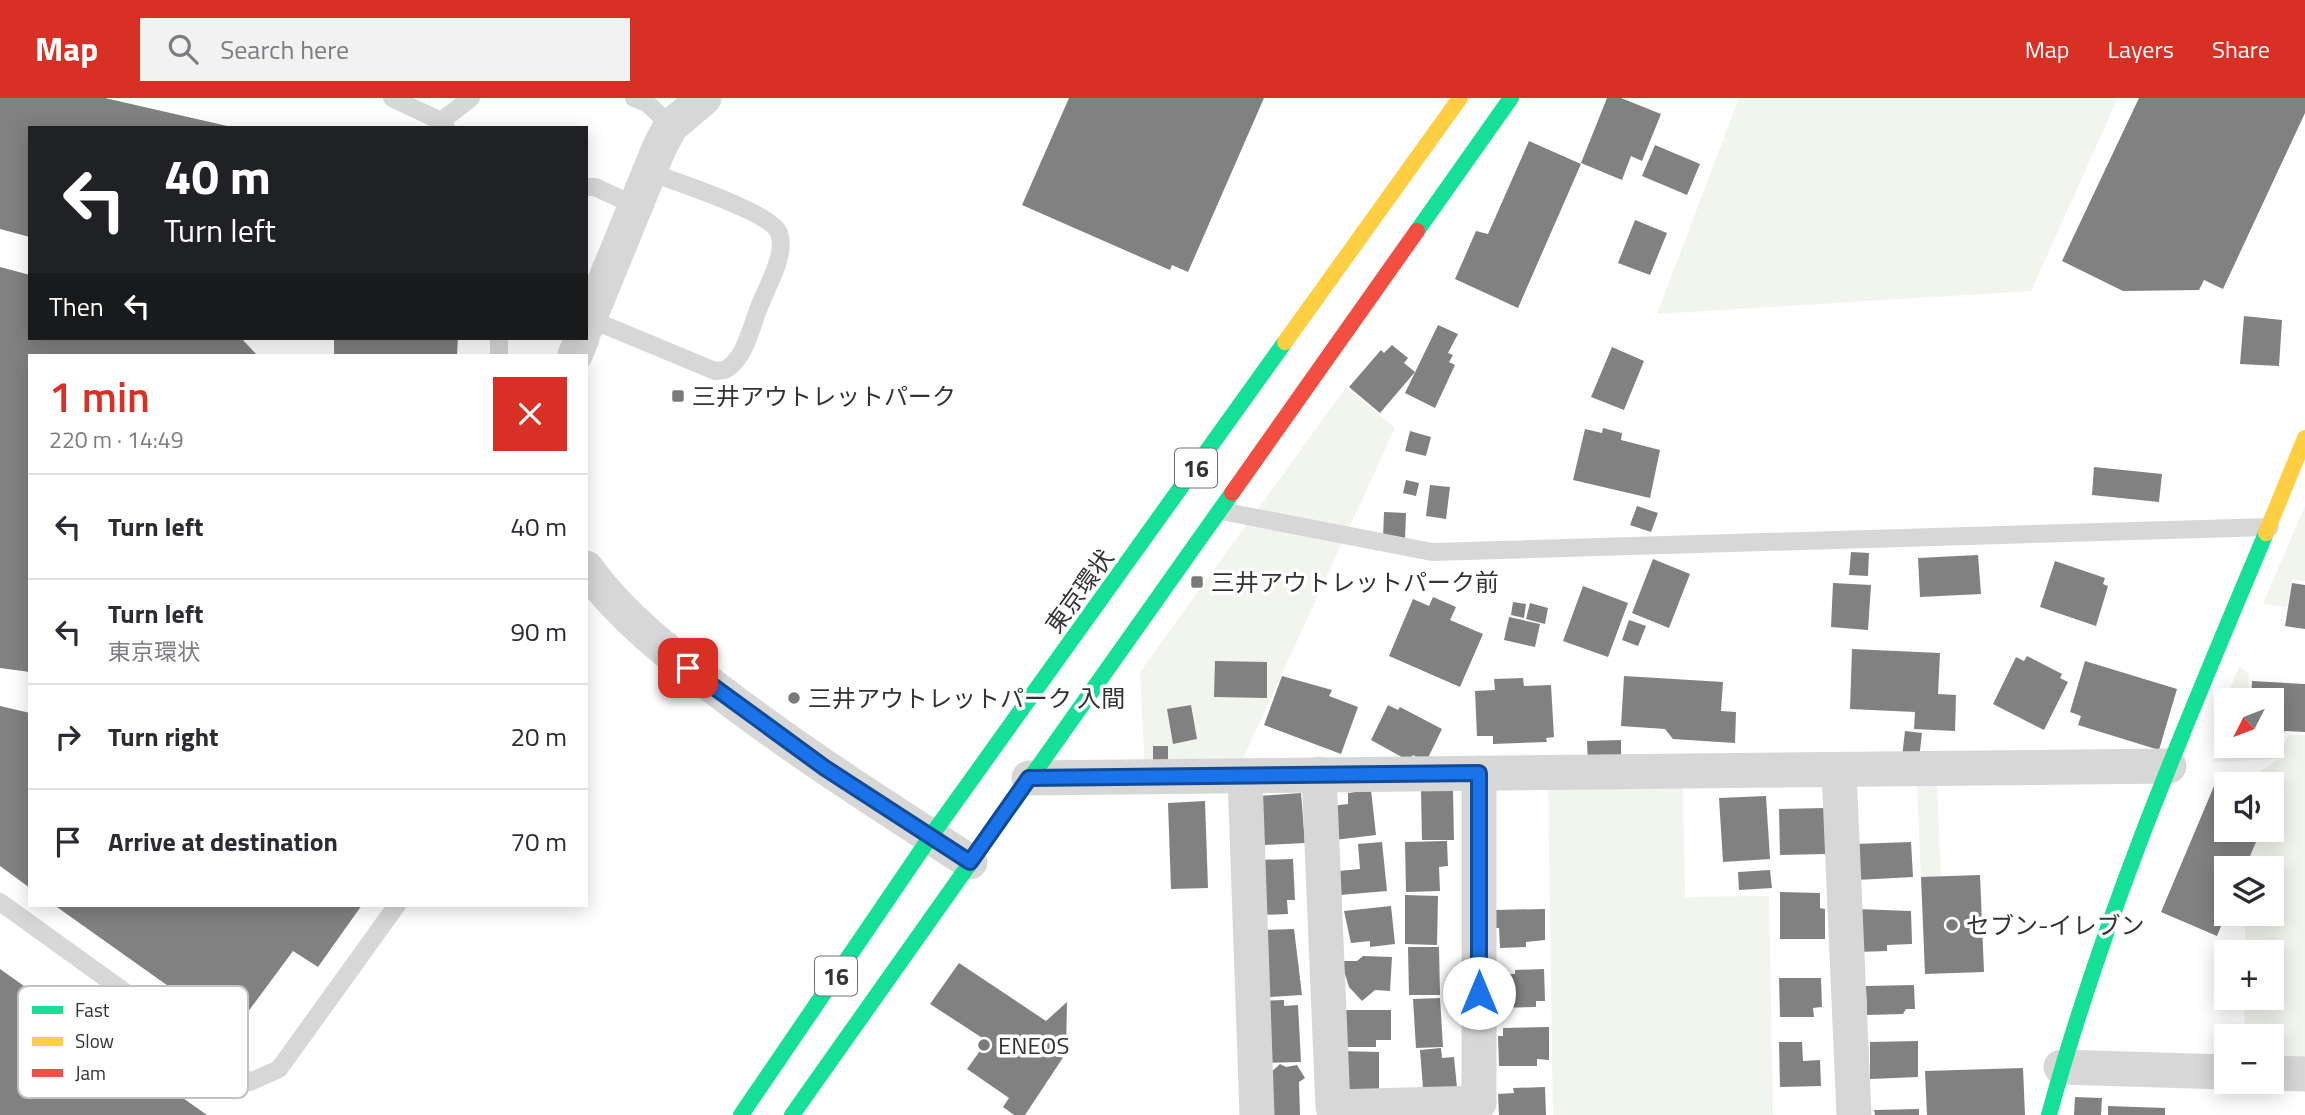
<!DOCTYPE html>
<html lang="en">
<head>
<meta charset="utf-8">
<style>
	:root { --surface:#fff; --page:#f2f2f3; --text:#2b2b33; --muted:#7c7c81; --line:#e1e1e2; --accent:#d93025 }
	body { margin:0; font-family:"Titillium Web","Noto Sans JP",sans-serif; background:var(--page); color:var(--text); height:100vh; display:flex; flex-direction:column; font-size:26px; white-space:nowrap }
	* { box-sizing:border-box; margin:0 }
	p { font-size:23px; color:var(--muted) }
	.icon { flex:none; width:38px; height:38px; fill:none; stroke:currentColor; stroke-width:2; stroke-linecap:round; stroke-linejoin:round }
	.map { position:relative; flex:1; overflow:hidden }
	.panel { position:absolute; left:28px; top:256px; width:560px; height:553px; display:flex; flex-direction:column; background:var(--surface); border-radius:0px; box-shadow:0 4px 18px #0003 }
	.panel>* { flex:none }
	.guide { position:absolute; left:28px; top:28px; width:560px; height:214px; border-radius:0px; box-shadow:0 4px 18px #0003; background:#202124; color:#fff; overflow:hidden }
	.needle { width:46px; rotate:228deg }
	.fabs { position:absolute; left:2214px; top:590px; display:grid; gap:14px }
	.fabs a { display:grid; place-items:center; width:70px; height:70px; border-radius:0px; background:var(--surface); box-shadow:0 4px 18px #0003; font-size:35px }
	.pin { position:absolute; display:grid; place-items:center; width:60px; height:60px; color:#fff; margin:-30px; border-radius:14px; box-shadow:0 4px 10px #0006 }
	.me { position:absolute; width:77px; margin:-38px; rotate:0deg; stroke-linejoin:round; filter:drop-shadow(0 0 5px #0008) }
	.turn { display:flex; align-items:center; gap:24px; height:147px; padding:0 21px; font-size:32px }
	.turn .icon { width:91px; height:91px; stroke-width:2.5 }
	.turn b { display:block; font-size:49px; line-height:60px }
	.then { display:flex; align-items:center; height:66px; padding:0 21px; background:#0003; gap:14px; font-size:26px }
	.round { display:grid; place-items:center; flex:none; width:74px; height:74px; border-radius:0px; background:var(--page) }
	.headline { display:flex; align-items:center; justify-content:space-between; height:119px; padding:0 21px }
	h1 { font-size:42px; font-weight:600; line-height:52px; color:var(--accent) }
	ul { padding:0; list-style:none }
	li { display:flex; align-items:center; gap:21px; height:105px; padding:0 21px; border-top:2px solid var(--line) }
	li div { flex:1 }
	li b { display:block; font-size:26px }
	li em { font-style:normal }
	header { display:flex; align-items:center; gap:42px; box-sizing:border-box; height:98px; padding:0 35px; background:var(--accent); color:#fff }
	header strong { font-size:33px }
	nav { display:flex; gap:38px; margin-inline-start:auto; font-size:24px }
	.search { width:490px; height:63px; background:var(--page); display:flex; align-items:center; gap:18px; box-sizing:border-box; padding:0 24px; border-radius:0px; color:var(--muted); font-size:26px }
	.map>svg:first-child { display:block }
</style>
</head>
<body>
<header>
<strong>Map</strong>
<div class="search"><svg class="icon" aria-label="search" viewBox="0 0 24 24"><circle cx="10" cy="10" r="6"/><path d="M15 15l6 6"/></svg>Search here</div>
<nav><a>Map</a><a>Layers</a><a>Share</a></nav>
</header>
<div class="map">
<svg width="2305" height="1017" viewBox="0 0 2305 1017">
	<rect width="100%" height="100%" fill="#fff"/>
	<!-- green -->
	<g fill="#f1f5ed">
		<path d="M1739,0H2118L2031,193L1657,216Z"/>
		<path d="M1346,289L1395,330L1240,667L1145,672L1140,574Z"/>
		<path d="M2305,408V483L2292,482L2287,509L2263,506Z"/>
		<path d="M2239,568L2249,576L2248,602H2226V641L2213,635Z"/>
		<path d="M2289,637H2305V968H2272V938H2244L2245,900H2272V854H2245V816H2272V770H2246L2247,732H2272V686H2248V682L2279,661L2212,664L2220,652L2235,648L2284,646Z"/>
		<path d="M1937,684L1941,779H1921L1917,685Z"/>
		<path d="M1683,685L1685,799L1769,798L1773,1017H1553L1548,686Z"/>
	</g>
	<!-- building -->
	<g fill="#818181">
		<path d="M0,0H105L236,30H30V139L0,131Z"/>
		<path d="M1069,0H1264L1188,174L1172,167L1170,172L1022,107Z"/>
		<path d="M1607,0H1621L1661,16L1642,63L1631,58L1622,82L1581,65Z"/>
		<path d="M2139,0H2305V15L2223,191L2204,182L2199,192L2123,193L2062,163Z"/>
		<path d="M1529,43L1581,66L1518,210L1455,181L1476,133L1488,136Z"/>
		<path d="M1655,47L1700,66L1687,97L1642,78Z"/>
		<path d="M1635,122L1667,135L1650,177L1618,165Z"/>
		<path d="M0,169L30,177V240H241L257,257H30V574L0,570Z"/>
		<path d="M2244,218L2282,222L2279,268L2240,266Z"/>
		<path d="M1438,227L1458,236L1448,255L1453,257L1449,264L1455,267L1435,310L1405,295Z"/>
		<path d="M334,240H458L457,257H334Z"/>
		<path d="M1392,247L1408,260L1404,265L1415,274L1380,315L1349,289L1381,252L1384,255Z"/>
		<path d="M1612,249L1644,263L1624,312L1591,299Z"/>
		<path d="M1603,330L1622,335L1621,342L1660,352L1650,400L1573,382L1585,331L1602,335Z"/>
		<path d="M1410,333L1431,339L1426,358L1405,353Z"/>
		<path d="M2094,369L2162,376L2159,404L2092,397Z"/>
		<path d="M1406,382L1419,385L1416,398L1403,395Z"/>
		<path d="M1430,387L1450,389L1446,421L1426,418Z"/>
		<path d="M1637,408L1658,415L1651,434L1630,427Z"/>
		<path d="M1384,414L1406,415L1405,441L1383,440Z"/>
		<path d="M1851,454L1869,455L1868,478L1849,477Z"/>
		<path d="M1978,457L1981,496L1920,499L1918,460Z"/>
		<path d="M1653,461L1690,476L1669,530L1632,515Z"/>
		<path d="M2055,463L2105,480L2103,486L2108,488L2096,528L2040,509Z"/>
		<path d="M1833,485L1871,487L1868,532L1831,529Z"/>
		<path d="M2292,485L2305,487V531L2285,528Z"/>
		<path d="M1583,488L1628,505L1608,559L1563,543Z"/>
		<path d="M1433,499L1456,509L1450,522L1483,536L1460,589L1389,558L1413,501L1429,508Z"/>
		<path d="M1513,504L1526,506L1524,520L1511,517Z"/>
		<path d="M1530,505L1548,510L1545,526L1526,521Z"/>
		<path d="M1509,519L1540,526L1535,549L1504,542Z"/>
		<path d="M1629,522L1646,528L1638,548L1622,542Z"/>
		<path d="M1852,551L1940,555L1938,596L1956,597L1955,633L1914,631L1915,614L1850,611Z"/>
		<path d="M2027,558L2062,576L2060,580L2068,584L2044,632L1993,606L2016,559L2024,563Z"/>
		<path d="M1215,563L1267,564V600L1214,599Z"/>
		<path d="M2085,563L2177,591L2159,652L2078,627L2081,618L2070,614Z"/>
		<path d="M1282,578L1332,592L1329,598L1358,609L1341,656L1264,627Z"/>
		<path d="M1624,578L1723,584L1721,613L1736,614L1735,645L1673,641L1665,631L1621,628Z"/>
		<path d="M1523,580L1524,588L1551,587L1554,639L1546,640L1547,644L1493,646V638H1477L1475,593L1495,592L1494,581Z"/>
		<path d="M2252,583L2305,586V634L2284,633L2283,644L2272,643V602H2251Z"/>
		<path d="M1191,607L1197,641L1173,646L1167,611Z"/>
		<path d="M1388,607L1398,612L1400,609L1442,631L1426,664L1413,657L1409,663L1371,642Z"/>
		<path d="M0,608L30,615V790L0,768Z"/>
		<path d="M1905,633L1922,635L1919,661L1902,659Z"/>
		<path d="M1621,642V667L1588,668L1587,643Z"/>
		<path d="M1153,648H1168V669L1153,668Z"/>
		<path d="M2217,681L2226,685V732H2261L2245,770H2226V816L2217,838L2161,814Z"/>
		<path d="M1371,692L1376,737L1334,742L1330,708L1348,706V695Z"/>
		<path d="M1421,693H1453L1454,742H1422Z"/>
		<path d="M1301,695L1305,745L1264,747L1260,698Z"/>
		<path d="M1766,698L1770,761L1723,764L1719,700Z"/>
		<path d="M1205,703L1208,790L1171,791L1168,705Z"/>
		<path d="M1825,710V756L1780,757L1779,711Z"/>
		<path d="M1447,743L1448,768L1439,769L1440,793L1406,794L1405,744Z"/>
		<path d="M1382,744L1387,793L1340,797L1338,773L1360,771L1358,746Z"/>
		<path d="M1911,744L1913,779L1856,782L1854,746Z"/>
		<path d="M1293,761L1295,802H1287L1288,816L1261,817L1259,762Z"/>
		<path d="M1770,772L1772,790L1739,792L1738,774Z"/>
		<path d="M1980,777L1984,874L1925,876L1921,779Z"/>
		<path d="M1780,794L1820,795V810L1825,811V841H1780Z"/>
		<path d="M1405,797L1438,798L1437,847L1405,846Z"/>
		<path d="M54,807H362L318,869L293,853L233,934Z"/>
		<path d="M1391,808L1395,846L1370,849V843L1351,845L1344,813Z"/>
		<path d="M1545,811V842L1526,844V849L1500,850L1499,830H1495L1494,812Z"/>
		<path d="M1856,811L1911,813L1912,846L1887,847V853L1857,854Z"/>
		<path d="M1294,831L1302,897L1269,899L1265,832Z"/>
		<path d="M1408,849H1439L1440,897H1409Z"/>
		<path d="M1363,858L1392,859L1390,893L1375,892L1362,903L1349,889L1341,863H1357Z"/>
		<path d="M959,865L1046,923L1067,904L1066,955L1025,1017H1014L1003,1009L1009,1000L967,971L987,943L930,906Z"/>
		<path d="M0,871L207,1017H0Z"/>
		<path d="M1544,871L1545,903H1536V909L1497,910L1496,876H1515V872Z"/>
		<path d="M1779,880H1821L1822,909L1813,910L1814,919H1780Z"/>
		<path d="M1914,887L1915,911H1906L1903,916L1867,917L1866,888Z"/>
		<path d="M1440,900L1443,949L1416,950L1413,901Z"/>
		<path d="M1284,902V908L1298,907L1301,964L1263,965L1260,903Z"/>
		<path d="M1341,912H1391V942H1376V949H1341Z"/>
		<path d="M1549,929V962L1537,961V968H1499L1498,938H1503V930Z"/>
		<path d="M1918,943V979L1870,981V944Z"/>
		<path d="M1779,944H1802L1803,963L1820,962L1821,988L1780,989Z"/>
		<path d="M1441,950L1442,960L1454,959L1458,1000L1424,1002L1420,952Z"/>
		<path d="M1341,953L1379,954V1003L1346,1002Z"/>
		<path d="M1280,966L1286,969L1297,967L1305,980L1299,984L1300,1017H1273L1267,978Z"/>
		<path d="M2023,970L2025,1017H1927L1925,973Z"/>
		<path d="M1545,989L1546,1017H1499L1498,996L1514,995L1513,990Z"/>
		<path d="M2075,999L2102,1000L2101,1017H2074Z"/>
		<path d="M2108,1008L2165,1010V1017H2108Z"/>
		<path d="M1919,1011V1017H1875L1874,1012Z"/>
	</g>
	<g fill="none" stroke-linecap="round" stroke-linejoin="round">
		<!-- lane -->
		<g stroke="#d7d7d7" stroke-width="18">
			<path d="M392,0L441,23L446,30"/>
			<path d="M634,0L647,5L671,28"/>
			<path d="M441,23L471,0"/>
			<path d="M586,89H595L636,108"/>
			<path d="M590,221L715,273L725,272C746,260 751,228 760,207C767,188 787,156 779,135C771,114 673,83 649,74"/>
			<path d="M499,240V257"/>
			<path d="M1221,413L1432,454L2270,429"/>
			<path d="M0,804L250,984L279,971L397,807"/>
		</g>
		<!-- street -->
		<g stroke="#d7d7d7" stroke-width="35">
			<path d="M586,229L660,48L671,28L704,0"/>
			<path d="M575,257L582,240"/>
			<path d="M586,470C622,520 671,557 719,593C800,655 885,709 970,764"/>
			<path d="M1839,673L1854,1017"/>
			<path d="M1319,676L1333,1009L1479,1005V675"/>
			<path d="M1245,678L1257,1017"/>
			<path d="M1029,680L2169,668"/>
			<path d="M2061,969L2226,974"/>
			<path d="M2272,975L2305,976"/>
		</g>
		<!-- fast -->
		<g stroke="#16e098" stroke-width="16">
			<path d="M1417,133L1511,0"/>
			<path d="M741,1017L931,738L1285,244"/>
			<path d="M792,1017L1232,395"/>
			<path d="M2049,1017C2104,816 2185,627 2266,435"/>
		</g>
		<!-- slow -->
		<g stroke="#ffcf43" stroke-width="16">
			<path d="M1285,244L1460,0"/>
			<path d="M2266,435L2305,340"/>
		</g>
		<!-- jam -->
		<path stroke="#f24e42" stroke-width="16" d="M1232,395L1417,133"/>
	</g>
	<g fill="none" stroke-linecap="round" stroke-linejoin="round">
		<!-- route casing -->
		<g stroke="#114b97" stroke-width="18">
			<path id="route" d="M688,570L825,670L970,764L1029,680L1479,675V895"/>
		</g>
		<!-- route -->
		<use href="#route" stroke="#1a73e8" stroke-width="12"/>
	</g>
	<!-- markers -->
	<g fill="#7a7a7a" stroke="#fff" stroke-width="2.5">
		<rect x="671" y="291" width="14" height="14" rx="3.5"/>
		<rect x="1190" y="477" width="14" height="14" rx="3.5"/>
		<circle cx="794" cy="600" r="7"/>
		<circle cx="1952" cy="827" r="7"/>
		<circle cx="984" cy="947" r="7"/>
	</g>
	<g text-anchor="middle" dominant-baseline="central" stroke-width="7" stroke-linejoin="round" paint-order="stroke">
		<!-- shield labels -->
		<g fill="#fff" stroke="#707070" stroke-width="2">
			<rect x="1175" y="350.5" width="42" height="39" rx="5"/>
			<rect x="815" y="858.5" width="42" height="39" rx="5"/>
		</g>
		<g font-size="23" font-weight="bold" fill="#333">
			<text x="1196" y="370">16</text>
			<text x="836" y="878">16</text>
		</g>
		<!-- poi labels -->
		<g font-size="24" fill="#333" stroke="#fff" text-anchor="start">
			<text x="692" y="298">三井アウトレットパーク</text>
			<text x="1211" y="484">三井アウトレットパーク前</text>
			<text x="808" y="600">三井アウトレットパーク 入間</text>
			<text x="1966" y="827">セブン-イレブン</text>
			<text x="998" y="947">ENEOS</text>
		</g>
		<!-- street labels -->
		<g font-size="24" fill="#333" stroke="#fff">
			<text transform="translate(1079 493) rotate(-54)">東京環状</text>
		</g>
	</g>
	<!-- legend -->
	<rect x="18" y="888" width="230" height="112" rx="10" fill="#fff" stroke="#c2c2c2" stroke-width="2"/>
	<rect x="32" y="908" width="31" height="8" fill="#16e098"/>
	<rect x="32" y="939" width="31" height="9" fill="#ffcf43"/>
	<rect x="32" y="971" width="31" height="8" fill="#f24e42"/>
	<g font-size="19" fill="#333">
		<text x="75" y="919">Fast</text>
		<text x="75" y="950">Slow</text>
		<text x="75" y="982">Jam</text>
	</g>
</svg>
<div class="fabs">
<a><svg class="needle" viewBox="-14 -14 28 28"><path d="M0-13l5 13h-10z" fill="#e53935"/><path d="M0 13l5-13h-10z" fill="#7c7c81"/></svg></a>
<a><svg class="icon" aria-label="sound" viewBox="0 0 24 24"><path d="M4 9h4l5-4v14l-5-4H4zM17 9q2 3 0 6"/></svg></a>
<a><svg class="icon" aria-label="layers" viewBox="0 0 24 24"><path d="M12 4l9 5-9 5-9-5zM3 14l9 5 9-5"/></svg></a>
<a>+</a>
<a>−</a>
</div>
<div class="pin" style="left:688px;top:570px;background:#d93025"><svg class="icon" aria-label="arrive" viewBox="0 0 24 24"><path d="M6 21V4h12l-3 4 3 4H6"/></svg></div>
<svg class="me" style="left:1479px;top:895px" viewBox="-20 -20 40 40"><circle r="19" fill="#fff"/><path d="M0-13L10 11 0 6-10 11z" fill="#1a73e8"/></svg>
<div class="guide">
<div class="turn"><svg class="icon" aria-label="left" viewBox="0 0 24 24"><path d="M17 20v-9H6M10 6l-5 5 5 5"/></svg><div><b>40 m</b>Turn left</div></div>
<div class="then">Then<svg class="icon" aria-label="left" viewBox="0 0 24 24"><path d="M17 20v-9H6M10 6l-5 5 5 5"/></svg></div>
</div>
<section class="panel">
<div class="headline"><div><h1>1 min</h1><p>220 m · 14:49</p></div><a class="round" style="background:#d93025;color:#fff"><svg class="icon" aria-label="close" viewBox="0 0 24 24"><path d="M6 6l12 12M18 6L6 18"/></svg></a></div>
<ul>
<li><svg class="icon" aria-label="left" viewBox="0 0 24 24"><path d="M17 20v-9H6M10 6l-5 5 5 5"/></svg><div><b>Turn left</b></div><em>40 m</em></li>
<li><svg class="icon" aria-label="left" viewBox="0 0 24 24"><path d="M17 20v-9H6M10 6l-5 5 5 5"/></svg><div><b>Turn left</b><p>東京環状</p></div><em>90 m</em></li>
<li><svg class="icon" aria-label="right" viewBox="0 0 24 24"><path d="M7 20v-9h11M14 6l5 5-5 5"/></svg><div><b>Turn right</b></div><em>20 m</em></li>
<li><svg class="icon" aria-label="arrive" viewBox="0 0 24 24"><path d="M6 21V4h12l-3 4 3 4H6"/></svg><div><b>Arrive at destination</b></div><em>70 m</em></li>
</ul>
</section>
</div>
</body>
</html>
